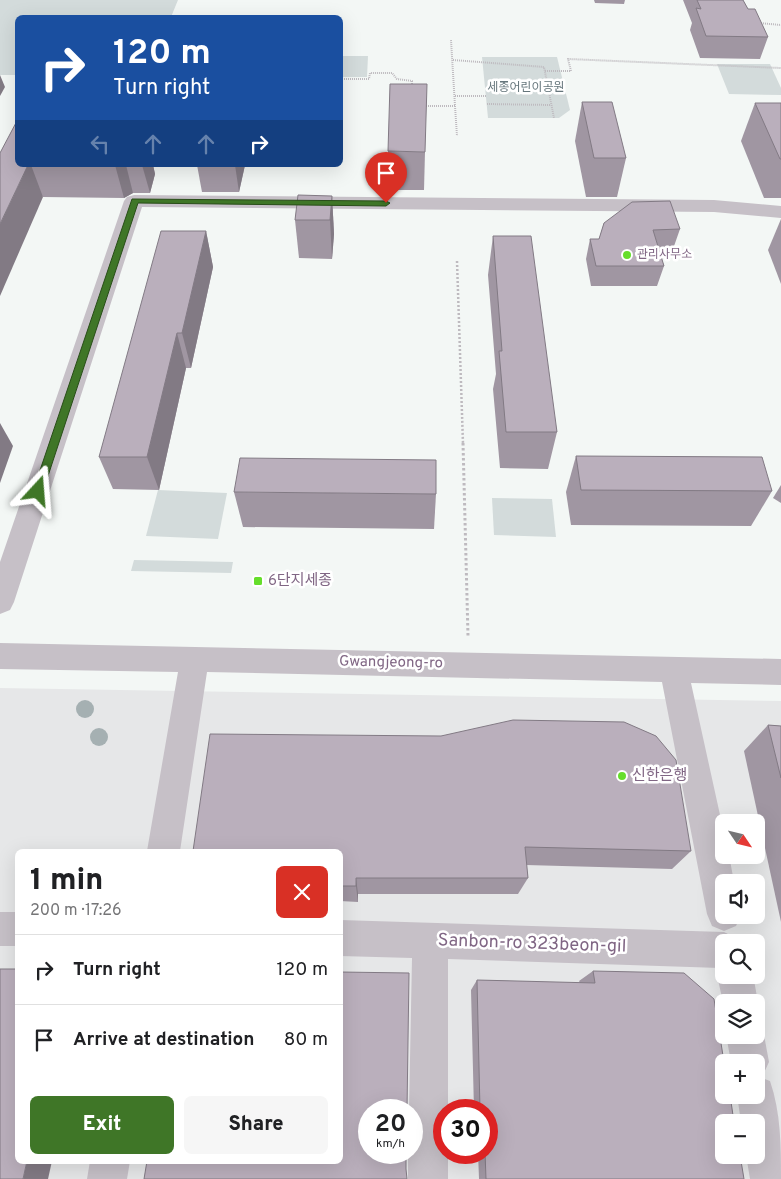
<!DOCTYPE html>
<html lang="en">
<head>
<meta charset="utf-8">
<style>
	:root { --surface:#fff; --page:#f6f6f6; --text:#202124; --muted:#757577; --line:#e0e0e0; --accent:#3f7627 }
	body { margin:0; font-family:Overpass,"Noto Sans KR",sans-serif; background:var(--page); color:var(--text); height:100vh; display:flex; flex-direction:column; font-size:19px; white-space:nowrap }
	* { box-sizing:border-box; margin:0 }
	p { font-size:16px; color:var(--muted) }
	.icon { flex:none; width:28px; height:28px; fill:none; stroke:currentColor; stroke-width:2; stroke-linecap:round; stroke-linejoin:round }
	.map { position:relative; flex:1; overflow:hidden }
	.side { position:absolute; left:15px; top:849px; width:328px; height:315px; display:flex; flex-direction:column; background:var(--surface); border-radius:8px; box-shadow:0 5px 20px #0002 }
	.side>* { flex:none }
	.guide { position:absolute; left:15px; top:15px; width:328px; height:152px; border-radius:8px; box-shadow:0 5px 20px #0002; background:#1a4fa0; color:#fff; overflow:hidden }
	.needle { width:32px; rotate:125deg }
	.buttons { position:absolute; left:715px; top:814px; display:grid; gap:10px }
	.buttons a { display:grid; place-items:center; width:50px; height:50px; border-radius:8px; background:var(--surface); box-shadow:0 5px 20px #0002; font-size:25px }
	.speed { position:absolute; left:358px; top:1099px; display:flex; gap:10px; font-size:25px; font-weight:700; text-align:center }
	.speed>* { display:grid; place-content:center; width:65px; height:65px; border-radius:50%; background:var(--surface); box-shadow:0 5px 20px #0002; line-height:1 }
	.speed small { font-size:12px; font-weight:400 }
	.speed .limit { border:8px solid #d22; background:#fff; color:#111 }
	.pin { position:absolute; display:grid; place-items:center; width:42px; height:42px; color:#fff; margin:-51px -21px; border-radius:50% 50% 50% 0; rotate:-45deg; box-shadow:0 0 5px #0007 }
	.pin .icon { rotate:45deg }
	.me { position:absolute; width:55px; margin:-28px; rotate:19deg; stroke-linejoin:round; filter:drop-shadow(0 0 4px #0008) }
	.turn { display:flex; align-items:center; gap:18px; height:105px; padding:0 15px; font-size:22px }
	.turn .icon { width:65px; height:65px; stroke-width:2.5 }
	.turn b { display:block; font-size:35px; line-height:42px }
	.lanes { display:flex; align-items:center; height:48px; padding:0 15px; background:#0003; justify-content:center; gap:25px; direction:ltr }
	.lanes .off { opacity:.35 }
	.round { display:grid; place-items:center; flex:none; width:52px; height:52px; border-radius:8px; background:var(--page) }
	.overview { display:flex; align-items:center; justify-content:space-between; height:85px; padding:0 15px }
	h1 { font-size:30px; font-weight:800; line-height:38px }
	.cta { display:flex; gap:10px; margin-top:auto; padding:10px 15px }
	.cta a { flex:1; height:58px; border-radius:8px; background:var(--accent); color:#fff; font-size:20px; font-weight:800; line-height:58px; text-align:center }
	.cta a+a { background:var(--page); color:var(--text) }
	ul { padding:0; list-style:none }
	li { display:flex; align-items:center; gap:15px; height:70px; padding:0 15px; border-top:1px solid var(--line) }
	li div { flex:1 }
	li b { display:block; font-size:19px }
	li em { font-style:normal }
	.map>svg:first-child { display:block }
</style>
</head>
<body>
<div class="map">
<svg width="781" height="1179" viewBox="0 0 781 1179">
	<rect width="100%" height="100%" fill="#f3f7f5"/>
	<!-- built -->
	<path fill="#e6e7e8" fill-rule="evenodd" d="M0,688L781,701V1179H0ZM724,822H756V855H724ZM18,851H340V1161H18ZM724,882H756V915H724ZM724,942H756V975H724ZM724,1002H756V1035H724ZM724,1062H756V1095H724ZM369,1110H411V1152H369ZM444,1110H486V1152H444ZM724,1122H756V1155H724Z"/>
	<!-- green -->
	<g fill="#d3dbdb">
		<path d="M0,0H178L171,17L18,18L17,75H0Z"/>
		<path d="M340,56H368L367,77H340Z"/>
		<path d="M482,57H557L570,110L559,118H488Z"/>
		<path d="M717,64H770L781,88V95L729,94Z"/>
		<path d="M158,490L227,493L218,539L146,536Z"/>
		<path d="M492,498L552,499L556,537L494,535Z"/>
		<path d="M134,560L233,562L231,573L131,571Z"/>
	</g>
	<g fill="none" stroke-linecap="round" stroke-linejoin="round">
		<!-- path-far2 -->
		<g stroke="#bebabf" stroke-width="2" stroke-dasharray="1 1" stroke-linecap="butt">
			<path d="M759,23L781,25"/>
			<path d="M453,60L544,67L554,118"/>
			<path d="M545,71H571L568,59L781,68"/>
			<path d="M340,79H369L370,73H392L397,79L412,81V87"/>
			<path d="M455,96H486"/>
			<path d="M487,104L551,105"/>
			<path d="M424,106H455L451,40"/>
			<path d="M455,106L457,136"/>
		</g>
		<!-- path-far1 -->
		<path stroke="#bebabf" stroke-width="2.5" stroke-dasharray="2 2" stroke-linecap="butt" d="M457,261L463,444"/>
		<!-- path -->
		<path stroke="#bebabf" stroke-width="3" stroke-dasharray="2.5 2.5" stroke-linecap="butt" d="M463,443L468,636"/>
		<!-- minor -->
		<g fill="#c6c0c7" fill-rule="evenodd">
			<path d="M134,195L714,200L781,206V218L714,212L142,207L14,602L10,610L0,614V562L124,201L127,197Z"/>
			<path d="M0,643L781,659V685L691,683L724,833V855H729L734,882H724V915H741L736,926L724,931L712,926L707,914L662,682L207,672L180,851H147L178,672L0,669Z"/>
			<rect x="0" y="912" width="18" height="34"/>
			<path d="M340,920L724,932L736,938L739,942H724V975H753L758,1002L756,1007V1002H724V1007L717,975L720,968L448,959V1110H444V1152H448V1179H408V1152H411V1110H409L412,958L340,956Z"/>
			<path d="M756,1021L764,1035L769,1062L763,1075L759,1077L770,1081C781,1113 781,1146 781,1179H750L746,1155H756V1122H741L737,1095H756V1062H731L726,1035H756Z"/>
			<path d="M90,1161H130L127,1179H87Z"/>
		</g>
	</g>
	<!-- trees -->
	<g fill="#a5b0b2">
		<circle cx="85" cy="709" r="9"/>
		<circle cx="99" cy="737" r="9"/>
	</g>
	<!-- wall -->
	<g fill="#a096a2">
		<path d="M594,0H625L624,4L595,3Z"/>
		<path d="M683,0H743L748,9L768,37L760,59L700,58L690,30L692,23Z"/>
		<path d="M582,102L626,158L617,197H586L575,141Z"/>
		<path d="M755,103H781V198H764L741,141Z"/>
		<path d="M388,151L425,152L424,190H388Z"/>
		<path d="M18,165H153L155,174L150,193H133L124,198L43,197Z"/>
		<path d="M197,165H245L239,192H202Z"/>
		<path d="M332,196L334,234L332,259L299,258L295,220Z"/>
		<path d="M781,219V284L768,250Z"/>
		<path d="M604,223L680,229L673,249H659L664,266L657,286H591L586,259L590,239H599Z"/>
		<path d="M206,231L213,267L191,368H186L159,490L113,489L99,457Z"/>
		<path d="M493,236L557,432L548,469L500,468L493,389L496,374L488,275Z"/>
		<path d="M576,456L772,491L751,526L571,525L566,492Z"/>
		<path d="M781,485V503L773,498Z"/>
		<path d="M234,492L436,494L434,529L243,527Z"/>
		<path d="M768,725L781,726V922L744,751Z"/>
		<path d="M210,734L691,851L672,869L526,865L528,878L518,894H358V902L340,901V851Z"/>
		<path d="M593,971L744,1179H479L478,1152H486V1110H474L471,990L477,980L580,983L579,981Z"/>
	</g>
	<!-- shaded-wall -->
	<g fill="#827a84">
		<path d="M0,75L5,87L0,96Z"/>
		<path d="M28,165H31L43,197L0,296V224Z"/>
		<path d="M115,165H126L133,193L124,198Z"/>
		<path d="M142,165H153L155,174L150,193Z"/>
		<path d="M235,165H245L239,192Z"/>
		<path d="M332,196L334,234L332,259L330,220Z"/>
		<path d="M206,231L213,267L191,368L182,333Z"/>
		<path d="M177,333L186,368L159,490L147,457Z"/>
		<path d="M0,423L13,446L0,483Z"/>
		<path d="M356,878L358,894V902L356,886Z"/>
		<path d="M27,1161H52L48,1179H23Z"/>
	</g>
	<!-- building -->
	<g fill="#baafbc" stroke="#827a84">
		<path d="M697,0H743L748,9H755L768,37L706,36L696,8L701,9Z"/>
		<path d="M390,84H427L425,152L388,151Z"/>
		<path d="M582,102H612L626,158H594Z"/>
		<path d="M755,103H781V159H780Z"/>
		<path d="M18,119V165H28L0,224V153Z"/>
		<path d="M298,195L332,196L330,220H295Z"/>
		<path d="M670,201L680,229L653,230L664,266H596L590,239H599L604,223L632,202Z"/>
		<path d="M161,231H206L182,333H177L147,457H99Z"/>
		<path d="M493,236H531L557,432H506L499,351H502Z"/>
		<path d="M576,456L762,457L772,491L581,490Z"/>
		<path d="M240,458L436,460V494L234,492Z"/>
		<path d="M513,720L624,722L656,736L676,760L691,851L525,847L528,878H356V886H340V851H193L210,734L441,736Z"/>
		<path d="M768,725L781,726V778Z"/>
		<path d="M0,969H18V1161H27L23,1179H0Z"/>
		<path d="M593,971L684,973L714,999L724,1062V1095H730L734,1122H724V1155H740L744,1179H486L485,1152H486V1110H480L477,980L595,983Z"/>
		<path d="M340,972L409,973L407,1110H369V1152H406V1169L407,1179H144L147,1161H340Z"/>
	</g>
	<!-- route -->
	<path fill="#3f7627" stroke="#294d19" d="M132,199L386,201L390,203L386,206L138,203L43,491L38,495L34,494L33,491Z"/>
	<!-- markers -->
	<g fill="#65de2b" stroke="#fff" stroke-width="2">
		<circle cx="627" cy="255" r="5"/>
		<rect x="253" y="576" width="10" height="10" rx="2.5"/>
		<circle cx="622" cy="776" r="5"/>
	</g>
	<g text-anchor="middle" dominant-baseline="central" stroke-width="5" stroke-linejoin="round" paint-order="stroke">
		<!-- far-park labels -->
		<g font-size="12" fill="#65757b" stroke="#fff">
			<text x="526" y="88">세종어린이공원</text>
		</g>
		<!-- far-poi labels -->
		<g font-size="12" fill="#806684" stroke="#fff" text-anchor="start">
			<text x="637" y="255">관리사무소</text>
		</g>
		<!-- poi labels -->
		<g font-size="15" fill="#806684" stroke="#fff" text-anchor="start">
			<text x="268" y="581">6단지세종</text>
			<text x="632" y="776">신한은행</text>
		</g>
		<!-- street labels -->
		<g font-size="15" fill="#806684" stroke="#fff">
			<text transform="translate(391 663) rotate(1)">Gwangjeong-ro</text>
		</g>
		<!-- near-street labels -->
		<g font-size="18" fill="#806684" stroke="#fff">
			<text transform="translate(532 944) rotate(2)">Sanbon-ro 323beon-gil</text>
		</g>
	</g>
</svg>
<div class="buttons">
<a><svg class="needle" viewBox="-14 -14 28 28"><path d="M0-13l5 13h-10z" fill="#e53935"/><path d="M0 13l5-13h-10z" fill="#757577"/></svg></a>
<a><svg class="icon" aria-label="sound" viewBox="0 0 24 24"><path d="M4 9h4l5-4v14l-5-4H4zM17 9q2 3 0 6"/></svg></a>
<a><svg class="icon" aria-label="search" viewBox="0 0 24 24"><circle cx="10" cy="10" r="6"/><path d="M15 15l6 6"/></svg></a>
<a><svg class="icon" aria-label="layers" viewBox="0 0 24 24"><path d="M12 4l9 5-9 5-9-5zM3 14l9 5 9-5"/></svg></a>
<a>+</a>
<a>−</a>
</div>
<div class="speed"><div>20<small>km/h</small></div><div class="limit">30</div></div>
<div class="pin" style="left:386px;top:203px;background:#d93025"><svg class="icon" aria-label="arrive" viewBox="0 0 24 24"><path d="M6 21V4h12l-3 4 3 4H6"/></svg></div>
<svg class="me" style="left:38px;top:491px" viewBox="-20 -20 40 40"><path d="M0-17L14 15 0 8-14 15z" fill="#3f7627" stroke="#fff" stroke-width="4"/></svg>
<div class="guide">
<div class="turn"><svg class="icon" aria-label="right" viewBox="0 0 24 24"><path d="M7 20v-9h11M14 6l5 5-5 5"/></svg><div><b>120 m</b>Turn right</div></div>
<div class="lanes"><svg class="icon off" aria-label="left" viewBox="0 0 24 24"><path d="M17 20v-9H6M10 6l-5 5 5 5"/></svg><svg class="icon off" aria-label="ahead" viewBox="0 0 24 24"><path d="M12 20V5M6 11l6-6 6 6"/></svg><svg class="icon off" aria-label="ahead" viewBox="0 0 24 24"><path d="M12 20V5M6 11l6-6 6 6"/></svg><svg class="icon" aria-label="right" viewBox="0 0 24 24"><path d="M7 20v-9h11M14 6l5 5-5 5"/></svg></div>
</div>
<section class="side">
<div class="overview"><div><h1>1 min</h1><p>200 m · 17:26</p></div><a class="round" style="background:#d93025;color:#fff"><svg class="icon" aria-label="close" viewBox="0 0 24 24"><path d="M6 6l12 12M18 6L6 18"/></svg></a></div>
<ul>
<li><svg class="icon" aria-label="right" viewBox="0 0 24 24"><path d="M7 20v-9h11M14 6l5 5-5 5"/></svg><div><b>Turn right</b></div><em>120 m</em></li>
<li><svg class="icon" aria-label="arrive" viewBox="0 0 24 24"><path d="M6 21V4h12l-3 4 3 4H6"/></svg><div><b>Arrive at destination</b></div><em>80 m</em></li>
</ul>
<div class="cta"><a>Exit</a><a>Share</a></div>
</section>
</div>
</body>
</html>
